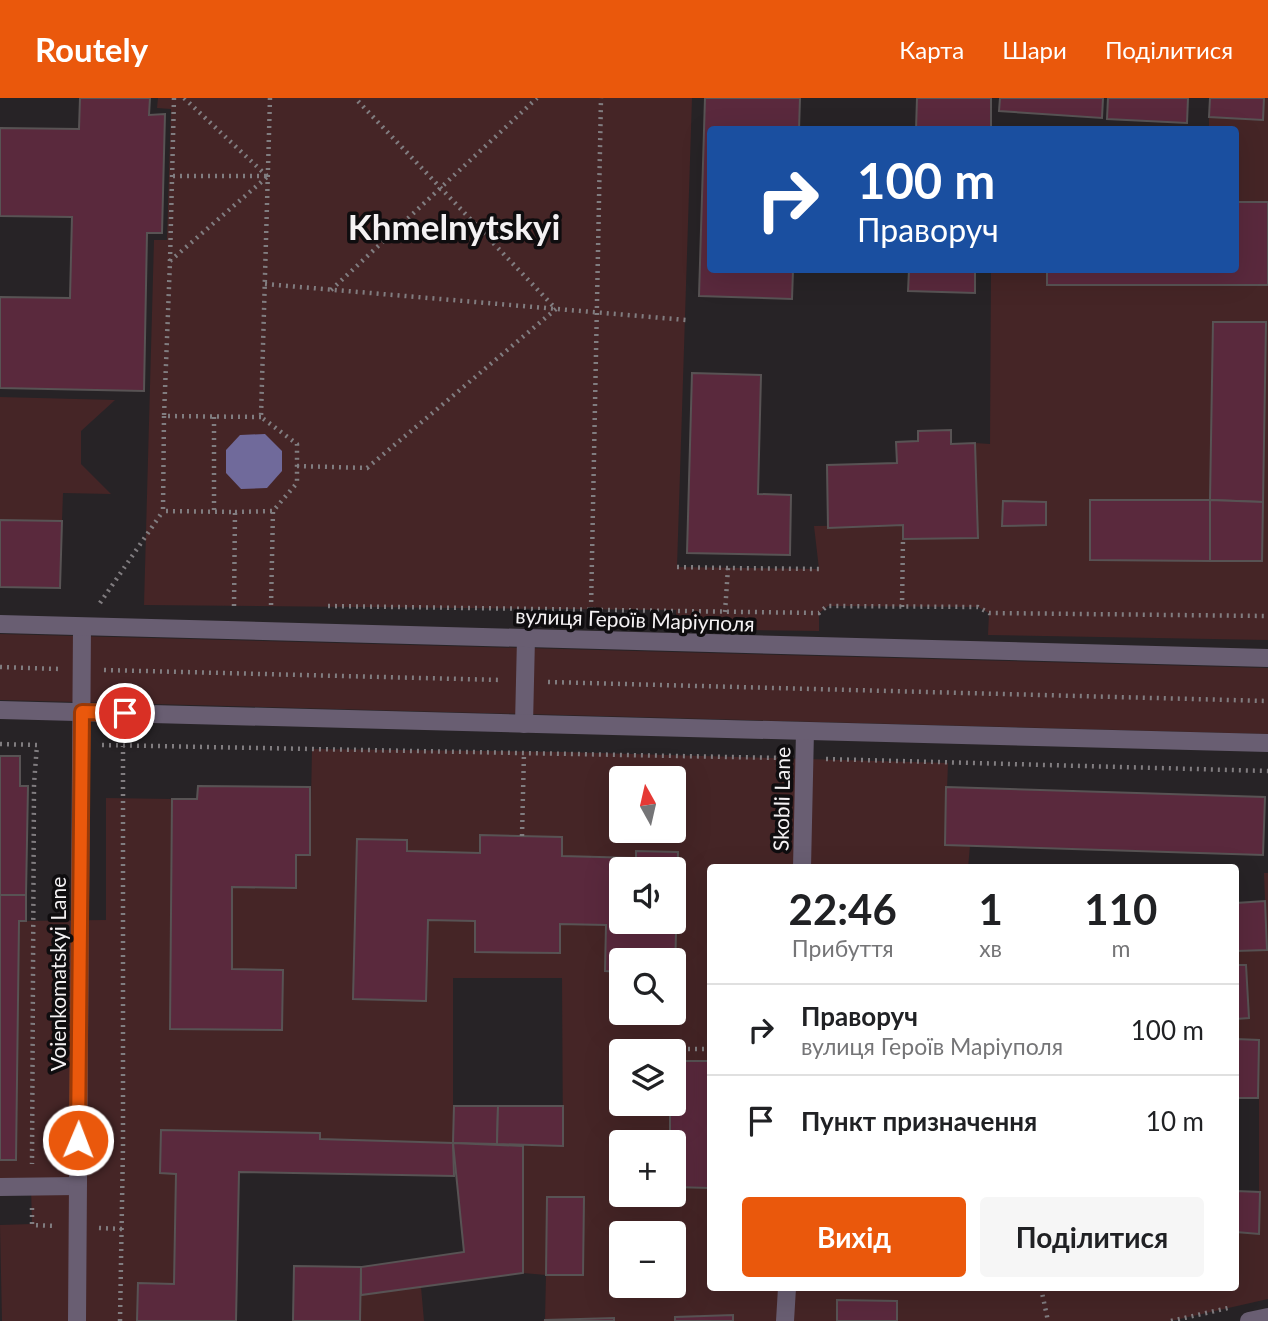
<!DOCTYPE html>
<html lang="uk">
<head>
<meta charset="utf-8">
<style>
	:root { --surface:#fff; --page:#f6f6f6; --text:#202124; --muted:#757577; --line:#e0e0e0; --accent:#ea580c }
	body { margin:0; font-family:Lato,sans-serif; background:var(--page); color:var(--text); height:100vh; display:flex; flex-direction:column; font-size:26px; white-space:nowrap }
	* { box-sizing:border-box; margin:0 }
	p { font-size:23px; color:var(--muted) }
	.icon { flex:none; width:38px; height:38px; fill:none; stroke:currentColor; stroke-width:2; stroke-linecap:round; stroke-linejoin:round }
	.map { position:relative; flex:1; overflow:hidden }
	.sheet { position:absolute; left:707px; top:766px; width:532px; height:427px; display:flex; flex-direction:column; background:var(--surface); border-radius:7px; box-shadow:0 7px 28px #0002 }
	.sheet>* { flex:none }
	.guide { position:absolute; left:707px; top:28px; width:532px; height:147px; border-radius:7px; box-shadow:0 7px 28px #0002; background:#1a4fa0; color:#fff; overflow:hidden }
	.needle { width:46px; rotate:352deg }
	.fabs { position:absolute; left:609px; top:668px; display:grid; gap:14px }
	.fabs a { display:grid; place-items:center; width:77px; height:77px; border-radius:7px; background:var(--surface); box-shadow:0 7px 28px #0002; font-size:35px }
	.pin { position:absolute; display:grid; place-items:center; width:60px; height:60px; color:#fff; margin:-30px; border:4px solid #fff; border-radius:50%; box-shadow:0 2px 7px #0007 }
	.me { position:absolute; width:77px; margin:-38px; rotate:1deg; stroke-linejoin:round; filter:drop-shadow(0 0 5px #0008) }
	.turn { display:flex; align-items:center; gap:24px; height:147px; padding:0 35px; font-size:32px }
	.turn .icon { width:91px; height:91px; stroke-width:2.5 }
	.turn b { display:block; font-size:49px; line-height:60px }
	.eta { display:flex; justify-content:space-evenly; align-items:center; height:119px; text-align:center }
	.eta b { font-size:42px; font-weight:700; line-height:49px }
	.primary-button { display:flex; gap:14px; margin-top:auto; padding:14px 35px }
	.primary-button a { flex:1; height:80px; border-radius:7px; background:var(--accent); color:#fff; font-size:28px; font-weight:700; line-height:80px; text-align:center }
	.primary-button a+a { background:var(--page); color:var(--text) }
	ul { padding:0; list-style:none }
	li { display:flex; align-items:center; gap:21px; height:91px; padding:0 35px; border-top:2px solid var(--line) }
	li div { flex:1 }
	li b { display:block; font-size:26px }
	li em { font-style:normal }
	header { display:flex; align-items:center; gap:42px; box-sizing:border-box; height:98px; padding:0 35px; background:var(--accent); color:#fff }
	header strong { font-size:33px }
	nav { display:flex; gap:38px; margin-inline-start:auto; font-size:24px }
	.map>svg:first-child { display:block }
</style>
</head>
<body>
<header>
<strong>Routely</strong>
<nav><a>Карта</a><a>Шари</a><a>Поділитися</a></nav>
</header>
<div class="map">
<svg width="1268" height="1223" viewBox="0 0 1268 1223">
	<rect width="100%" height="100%" fill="#272326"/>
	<!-- green -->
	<g fill="#452526" fill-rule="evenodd">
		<path d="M158,0H692L677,469L819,471L814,428L903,427L904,441L978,439L975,345L990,346L991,172H1047V187H1268V542L988,537L989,515L978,509L828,508L819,515V533L676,531V512L144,507L154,142H167L171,11L157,10Z"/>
		<path d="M1264,0H1268V104H1236V32L1209,31V19L1262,22Z"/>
		<path d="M0,299L115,302L81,333V366L111,396L63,395L62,423L0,422Z"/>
		<path d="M0,536L1268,570V636L0,602Z"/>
		<path d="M312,651L563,654L948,665L945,747L970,748L968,770H710V1190H1236V1134L1259,1135V942L1236,941V921L1249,920L1246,867H1236V853L1267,852L1264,775H1268V1201L1171,1223H897V1203L837,1223H733L732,1217L675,1223H542L545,1222L546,1177L523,1175V1048H563L562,880H453V1045L320,1041V1035L176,1076L174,1186H138L137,1223H2L0,1127L32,1126L31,1089H0V1062L19,823L106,822V700L172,701L170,931L282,932L283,872L232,871V789L296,790V757H310ZM621,681H674V733H621ZM480,737L562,739V758L636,760V753L678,754L674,915H621V874L605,873L606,827L560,826L559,855L475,854V823L428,822L353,901L357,742L407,753L480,755ZM621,954H674V1006H621ZM621,1045H674V1097H621ZM547,1099H584L546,1177ZM621,1136H674V1188H621Z"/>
		<path d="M421,1189L424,1223H360L361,1197Z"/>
	</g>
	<!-- water -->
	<path fill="#706a9b" d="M265,336L282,353V373L267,390L241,391L226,375V352L240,337Z"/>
	<!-- building -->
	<g fill="#5a293d" stroke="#585354" stroke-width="2" fill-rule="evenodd">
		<path d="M80,0H150L149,17L165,16L162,135H147L144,293L0,290V199L70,200L72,119L0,118V30L79,31Z"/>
		<path d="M705,0H800L799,32H710V172H793L792,201L699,198Z"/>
		<path d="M917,0H991V32H916Z"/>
		<path d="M1000,0H1103L1102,20L999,13Z"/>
		<path d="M1108,0H1188L1187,25L1107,21Z"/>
		<path d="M1210,0H1264L1263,22L1209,19Z"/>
		<path d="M1236,104H1268V187H1047V172H1236Z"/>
		<path d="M909,172H975V195L908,193Z"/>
		<path d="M1213,224H1266L1263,404L1210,402Z"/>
		<path d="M692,275L761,277L758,396L791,397L790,457L687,455Z"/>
		<path d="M951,332V346L975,345L978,440L903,441V427L828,430L827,367L897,365L896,344L918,343V333Z"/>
		<path d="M1090,402H1210V463L1090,462Z"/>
		<path d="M1210,402L1263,404L1262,463H1210Z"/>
		<path d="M1003,403L1046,404V427L1002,428Z"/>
		<path d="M0,422L62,423L60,490L0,489Z"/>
		<path d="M0,658H20V688H28L26,797H0Z"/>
		<path d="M198,688L310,689V757H296V790L232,789V871L283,872L282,932L170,931L172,701H197Z"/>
		<path d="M946,689L1265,699L1263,757L945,747Z"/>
		<path d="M480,737L562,739V758L636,760V753L678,754L675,875L674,863H621V874L605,873L606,827L560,826V855L475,854V823L428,822L426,903L353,901L357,741L407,742V753L480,755ZM621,772H674V824H621Z"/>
		<path d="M0,797H26V823H19L16,1062H0Z"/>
		<path d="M1265,803L1267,852L1236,853V805Z"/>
		<path d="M1236,867H1246L1249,920L1236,921Z"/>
		<path d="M1236,941L1259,942L1258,1000H1236Z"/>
		<path d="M674,963H710V1090L674,1089V1045H670V1006H674Z"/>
		<path d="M454,1008H498L497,1046L453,1045Z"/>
		<path d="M498,1008H563V1048L497,1046Z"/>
		<path d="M161,1032L320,1035V1041L453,1045L454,1078L239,1074L236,1223H137L138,1185L174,1186L176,1076L160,1075Z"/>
		<path d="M453,1045L523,1048V1175L361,1197V1169L464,1154Z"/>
		<path d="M1236,1093L1260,1094L1259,1136L1236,1134Z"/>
		<path d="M547,1099H584L583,1177H546Z"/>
		<path d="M294,1168L361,1169L360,1223H293Z"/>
		<path d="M837,1202L897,1203V1223H837Z"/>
		<path d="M733,1217V1223H675V1219Z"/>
		<path d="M614,1220V1223H545V1222Z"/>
	</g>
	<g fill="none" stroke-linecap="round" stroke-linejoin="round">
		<!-- path -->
		<g stroke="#817d80" stroke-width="4.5" stroke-dasharray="2 5" stroke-linecap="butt">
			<path d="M184,0L267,78"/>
			<path d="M270,0L261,319L297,346V385L273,413L271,508"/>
			<path d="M173,78H266"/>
			<path d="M170,163L174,0"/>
			<path d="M265,186L686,222"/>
			<path d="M331,192L537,0"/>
			<path d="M164,318L163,413L235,414L234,508"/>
			<path d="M214,319V414"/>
			<path d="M261,319L164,318L170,163L267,79"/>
			<path d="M297,368L367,370L556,211L355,0"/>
			<path d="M235,414L273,413"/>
			<path d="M677,469L728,470"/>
			<path d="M100,505L163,413"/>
			<path d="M328,508L819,515L827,508L978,509L989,515L1268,518"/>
			<path d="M902,509L903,441"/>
			<path d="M591,511L601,0"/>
			<path d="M725,514L728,470L820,471"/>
			<path d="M0,569L60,571"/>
			<path d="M104,572L501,582"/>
			<path d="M548,584L1268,603"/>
			<path d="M0,646L37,647L34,686L32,1066"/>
			<path d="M102,647L783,660"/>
			<path d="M826,661L1268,673"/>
			<path d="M522,738L524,654"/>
			<path d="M632,951H710"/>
			<path d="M32,1110V1127L55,1128"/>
			<path d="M99,1130L122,1131"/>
			<path d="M1041,1190L1048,1223"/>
			<path d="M120,1223L123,1048V648"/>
			<path d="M1171,1223L1228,1210"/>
		</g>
		<!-- minor -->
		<g stroke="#695e72" stroke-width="18">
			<path d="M524,626L526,540"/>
			<path d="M802,770L805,633"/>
			<path d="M0,1089L77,1088"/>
			<path d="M77,1223L82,529"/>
			<path d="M785,1223L787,1190"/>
		</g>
		<!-- tertiary -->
		<g stroke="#695e72" stroke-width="18">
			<path d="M0,526L1268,560"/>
			<path d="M0,612L1268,645"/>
			<path d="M1249,1223L1268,1219"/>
		</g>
	</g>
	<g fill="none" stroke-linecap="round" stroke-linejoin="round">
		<!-- route casing -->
		<g stroke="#983908" stroke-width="18">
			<path id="route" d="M78,1042L82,614L125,615"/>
		</g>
		<!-- route -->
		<use href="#route" stroke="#ea580c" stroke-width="12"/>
	</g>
	<g text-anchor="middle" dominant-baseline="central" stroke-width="7" stroke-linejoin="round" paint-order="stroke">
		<!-- street labels -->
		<g font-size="21" fill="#f4f1f3" stroke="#0f0d0f">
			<text transform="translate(635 521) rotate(2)">вулиця Героїв Маріуполя</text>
			<text transform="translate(781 701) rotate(-89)">Skobli Lane</text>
			<text transform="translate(57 876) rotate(-90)">Voienkomatskyi Lane</text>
		</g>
		<!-- town labels -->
		<g font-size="35" font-weight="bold" fill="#f4f1f3" stroke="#0f0d0f">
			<text x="454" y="128">Khmelnytskyi</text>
		</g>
	</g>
</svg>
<div class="fabs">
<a><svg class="needle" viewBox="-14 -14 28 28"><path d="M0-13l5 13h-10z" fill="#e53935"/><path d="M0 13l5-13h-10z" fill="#757577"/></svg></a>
<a><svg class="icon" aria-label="sound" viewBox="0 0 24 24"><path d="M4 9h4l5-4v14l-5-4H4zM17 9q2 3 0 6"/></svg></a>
<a><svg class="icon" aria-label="search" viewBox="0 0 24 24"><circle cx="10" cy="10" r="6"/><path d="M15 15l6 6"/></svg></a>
<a><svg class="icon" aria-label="layers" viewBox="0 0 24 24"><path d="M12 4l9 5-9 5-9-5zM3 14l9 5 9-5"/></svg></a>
<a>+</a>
<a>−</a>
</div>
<div class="pin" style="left:125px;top:615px;background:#d93025"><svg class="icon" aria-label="arrive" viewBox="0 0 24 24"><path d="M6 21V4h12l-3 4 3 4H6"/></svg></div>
<svg class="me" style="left:78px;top:1042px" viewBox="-20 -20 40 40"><circle r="17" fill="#ea580c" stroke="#fff" stroke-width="3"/><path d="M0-11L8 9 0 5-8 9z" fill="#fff"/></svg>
<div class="guide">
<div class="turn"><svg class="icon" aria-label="right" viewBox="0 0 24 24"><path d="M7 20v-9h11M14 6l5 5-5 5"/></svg><div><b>100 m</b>Праворуч</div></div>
</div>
<section class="sheet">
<div class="eta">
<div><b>22:46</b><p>Прибуття</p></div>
<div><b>1</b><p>хв</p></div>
<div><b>110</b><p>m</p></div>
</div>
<ul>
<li><svg class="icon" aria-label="right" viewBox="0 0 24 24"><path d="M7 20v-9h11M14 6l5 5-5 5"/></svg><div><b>Праворуч</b><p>вулиця Героїв Маріуполя</p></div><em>100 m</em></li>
<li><svg class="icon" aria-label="arrive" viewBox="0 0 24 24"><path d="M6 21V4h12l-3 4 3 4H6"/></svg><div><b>Пункт призначення</b></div><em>10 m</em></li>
</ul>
<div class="primary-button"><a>Вихід</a><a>Поділитися</a></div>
</section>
</div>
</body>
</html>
